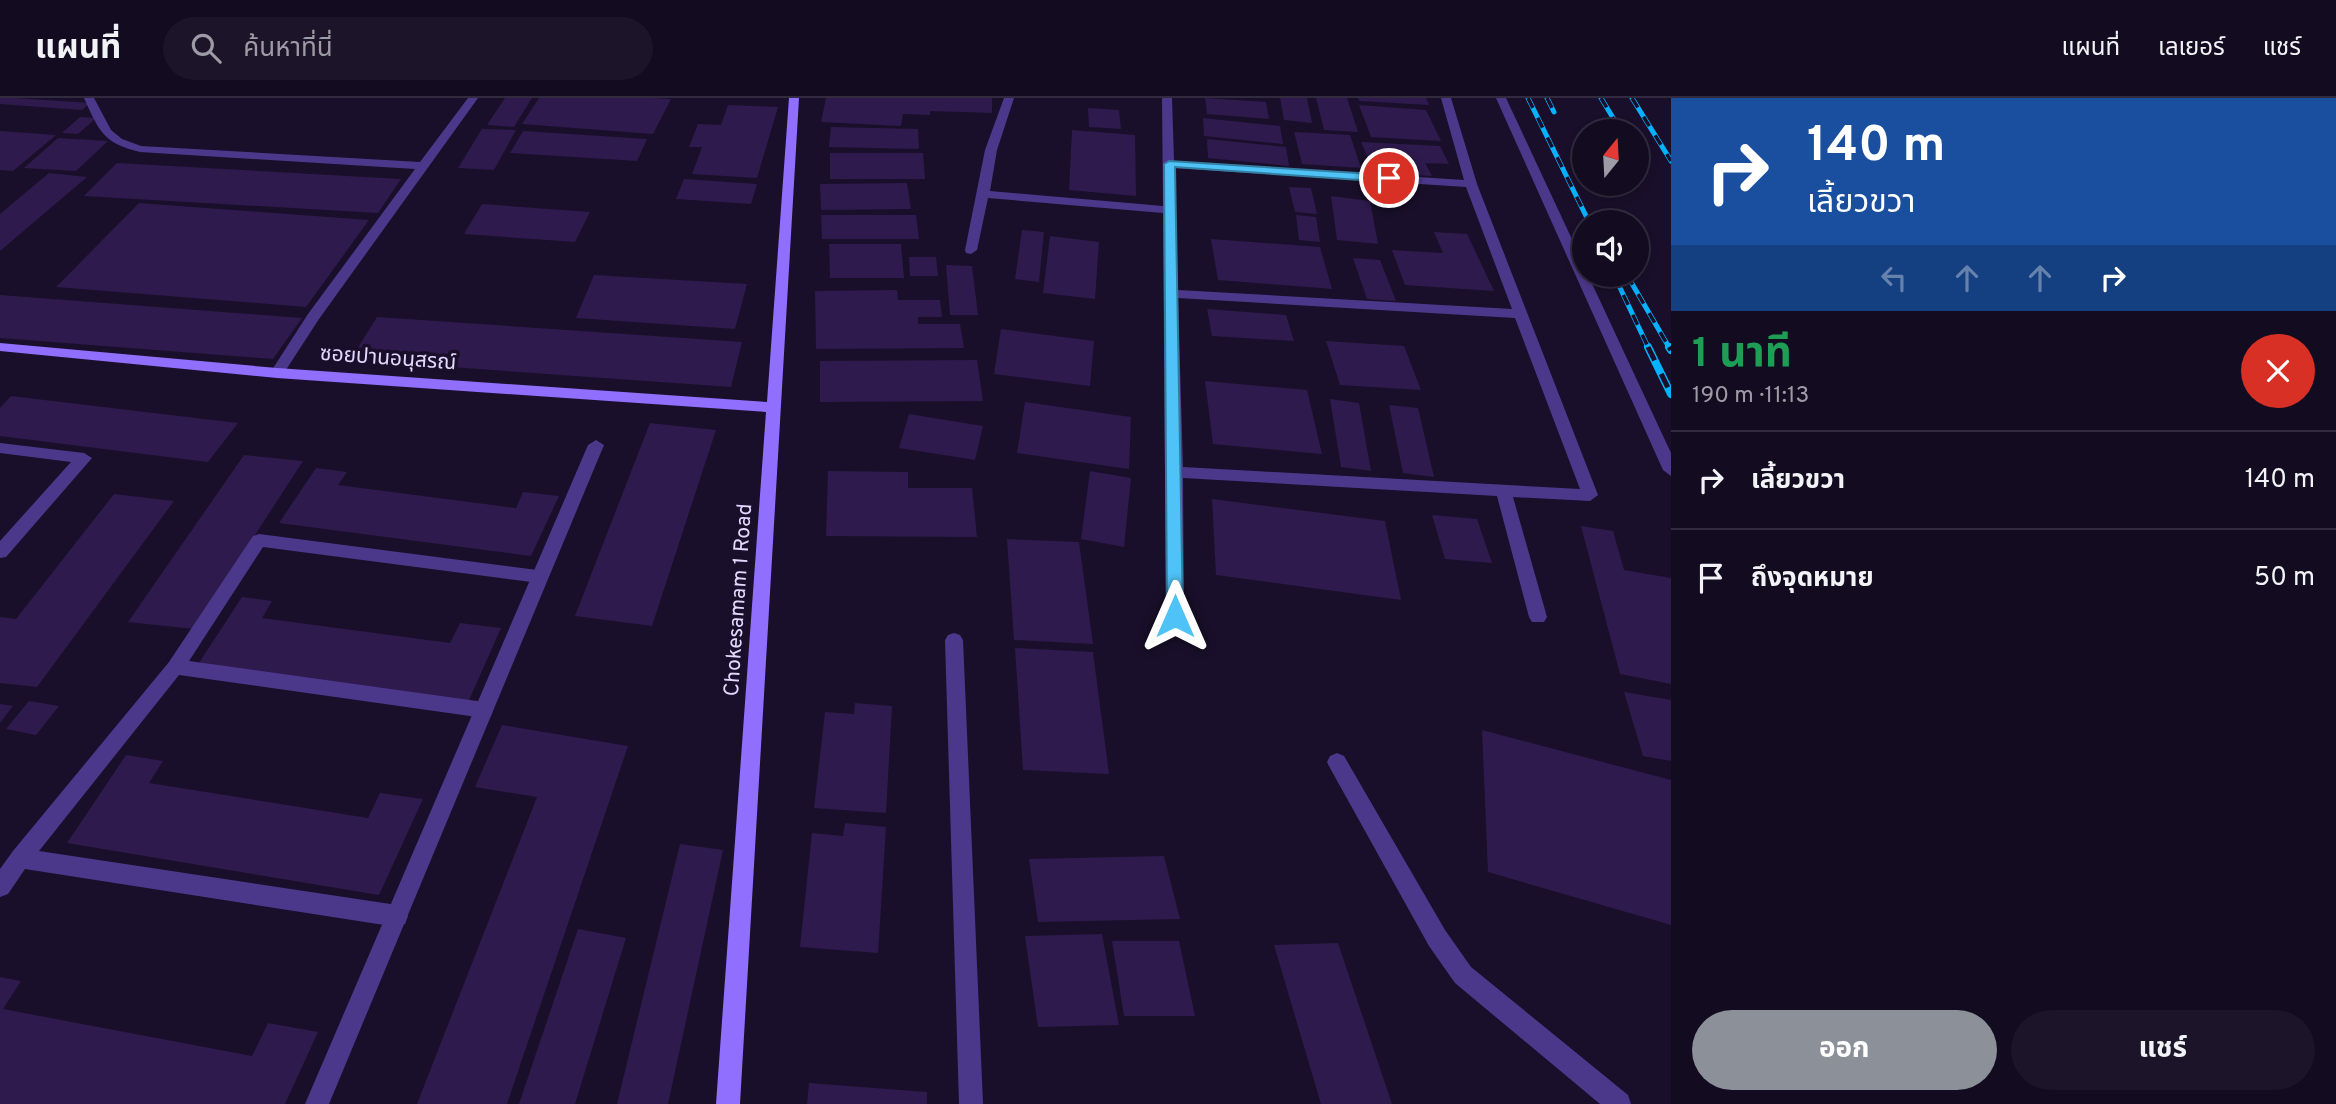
<!DOCTYPE html>
<html lang="th">
<head>
<meta charset="utf-8">
<style>
	:root { --surface:#130b20; --page:#1c1429; --text:#f1f3f6; --muted:#9d9ba5; --line:#322b3e; --accent:#8c9099 }
	body { margin:0; font-family:Overpass,"Noto Sans Thai",sans-serif; background:var(--page); color:var(--text); height:100vh; display:flex; flex-direction:column; font-size:26px; white-space:nowrap }
	* { box-sizing:border-box; margin:0 }
	p { font-size:23px; color:var(--muted) }
	.icon { flex:none; width:38px; height:38px; fill:none; stroke:currentColor; stroke-width:2; stroke-linecap:round; stroke-linejoin:round }
	.map { position:relative; flex:1; overflow:hidden }
	.details { display:flex; flex-direction:column; background:var(--surface); width:665px }
	.details>* { flex:none }
	.top-card { background:#1a4fa0; color:#fff; overflow:hidden }
	.needle { width:46px; rotate:18deg }
	.buttons { position:absolute; left:1572px; top:21px; display:grid; gap:14px }
	.buttons a { display:grid; place-items:center; width:77px; height:77px; border-radius:50%; background:var(--surface); box-shadow:0 4px 10px #0003,0 0 0 2px var(--line); font-size:35px }
	.pin { position:absolute; display:grid; place-items:center; width:60px; height:60px; color:#fff; margin:-30px; border:4px solid #fff; border-radius:50%; box-shadow:0 2px 7px #0007 }
	.me { position:absolute; width:77px; margin:-38px; rotate:0deg; stroke-linejoin:round; filter:drop-shadow(0 0 5px #0008) }
	.turn { display:flex; align-items:center; gap:24px; height:147px; padding:0 21px; font-size:32px }
	.turn .icon { width:91px; height:91px; stroke-width:2.5 }
	.turn b { display:block; font-size:49px; line-height:60px }
	.lanes { display:flex; align-items:center; height:66px; padding:0 21px; background:#0003; justify-content:center; gap:35px; direction:ltr }
	.lanes .off { opacity:.35 }
	.round { display:grid; place-items:center; flex:none; width:74px; height:74px; border-radius:37px; background:var(--page) }
	.headline { display:flex; align-items:center; justify-content:space-between; height:119px; padding:0 21px }
	h1 { font-size:42px; font-weight:700; line-height:52px; color:#1e9e55 }
	.cta { display:flex; gap:14px; margin-top:auto; padding:14px 21px }
	.cta a { flex:1; height:80px; border-radius:42px; background:var(--accent); color:#fff; font-size:28px; font-weight:700; line-height:80px; text-align:center }
	.cta a+a { background:var(--page); color:var(--text) }
	ul { padding:0; list-style:none }
	li { display:flex; align-items:center; gap:21px; height:98px; padding:0 21px; border-top:2px solid var(--line) }
	li div { flex:1 }
	li b { display:block; font-size:26px }
	li em { font-style:normal }
	header { display:flex; align-items:center; gap:42px; box-sizing:border-box; height:98px; padding:0 35px; background:var(--surface); border-bottom:2px solid var(--line) }
	header strong { font-size:33px }
	nav { display:flex; gap:38px; margin-inline-start:auto; font-size:24px }
	.search { width:490px; height:63px; background:var(--page); display:flex; align-items:center; gap:18px; box-sizing:border-box; padding:0 24px; border-radius:38px; color:var(--muted); font-size:26px }
	main { display:flex; flex:1; min-height:0 }
	.map>svg:first-child { display:block }
</style>
</head>
<body>
<header>
<strong>แผนที่</strong>
<div class="search"><svg class="icon" aria-label="search" viewBox="0 0 24 24"><circle cx="10" cy="10" r="6"/><path d="M15 15l6 6"/></svg>ค้นหาที่นี่</div>
<nav><a>แผนที่</a><a>เลเยอร์</a><a>แชร์</a></nav>
</header>
<main>
<div class="map">
<svg width="1671" height="1006" viewBox="0 0 1671 1006">
	<rect width="100%" height="100%" fill="#190f2a"/>
	<!-- building -->
	<g fill="#2e1a4c">
		<path d="M0,0H15L90,5L82,12L0,6Z"/>
		<path d="M505,0H532L514,29L487,27Z"/>
		<path d="M539,0H653L671,1L653,36L522,26Z"/>
		<path d="M826,0H992V15L930,13V17L903,16L901,28L821,24Z"/>
		<path d="M1205,0L1266,4L1269,21L1207,16Z"/>
		<path d="M1280,0H1307L1312,25L1284,22Z"/>
		<path d="M1316,0H1347L1358,34L1324,32Z"/>
		<path d="M1358,0H1426L1429,7L1359,3Z"/>
		<path d="M728,7L778,9L757,80L692,76L702,49H689L698,26L721,27Z"/>
		<path d="M1359,7L1426,12L1441,43L1371,39Z"/>
		<path d="M1088,10L1119,12L1121,31L1089,29Z"/>
		<path d="M80,19L96,20L78,36L62,35Z"/>
		<path d="M1203,20L1280,28L1283,46L1204,38Z"/>
		<path d="M831,29L918,31L919,51L829,49Z"/>
		<path d="M482,31L516,32L494,72L458,70Z"/>
		<path d="M1072,32L1135,37L1136,98L1069,92Z"/>
		<path d="M0,33L56,37L13,73L0,72Z"/>
		<path d="M523,33L647,41L637,63L510,55Z"/>
		<path d="M1294,34L1350,37L1361,70L1302,66Z"/>
		<path d="M58,40L108,43L76,73L24,70Z"/>
		<path d="M1207,41L1286,49L1289,68L1208,60Z"/>
		<path d="M1361,44L1440,48L1449,66L1425,65L1432,78L1375,75Z"/>
		<path d="M830,55H923L925,81H830Z"/>
		<path d="M117,65L401,81L378,115L84,98Z"/>
		<path d="M49,75L87,79L0,153V116Z"/>
		<path d="M684,81L757,86L751,106L676,101Z"/>
		<path d="M907,85L911,111L821,112L820,86Z"/>
		<path d="M1289,89L1311,90L1317,116L1295,114Z"/>
		<path d="M1331,98L1370,103L1378,146L1337,142Z"/>
		<path d="M139,105L369,122L306,209L56,189Z"/>
		<path d="M482,106L590,114L575,144L464,136Z"/>
		<path d="M821,117H916L919,141H822Z"/>
		<path d="M1296,117L1316,119L1320,144L1299,142Z"/>
		<path d="M1022,132L1044,134L1039,184L1015,181Z"/>
		<path d="M1434,134L1467,136L1494,193L1405,187L1392,152L1443,155Z"/>
		<path d="M1050,138L1099,144L1095,201L1043,195Z"/>
		<path d="M1211,141L1320,149L1332,191L1218,182Z"/>
		<path d="M829,146H901L904,180H830Z"/>
		<path d="M909,159H936L938,178H910Z"/>
		<path d="M1353,160L1380,162L1396,203L1367,201Z"/>
		<path d="M946,167L972,168L978,217H950Z"/>
		<path d="M594,177L747,186L735,231L576,220Z"/>
		<path d="M897,192L898,202H940L942,219H918V226H960L964,250L816,251L815,193Z"/>
		<path d="M0,197L302,220L273,261L0,240Z"/>
		<path d="M1207,211L1286,217L1294,243L1212,238Z"/>
		<path d="M377,219L742,244L731,289L350,262Z"/>
		<path d="M1001,231L1094,243L1090,288L994,276Z"/>
		<path d="M1326,243L1404,248L1421,292L1340,287Z"/>
		<path d="M977,262L983,303L820,304V263Z"/>
		<path d="M1205,283L1307,292L1322,356L1213,346Z"/>
		<path d="M11,298L238,325L208,364L0,338V310Z"/>
		<path d="M1330,301L1359,305L1371,373L1341,369Z"/>
		<path d="M1025,304L1131,319L1129,371L1017,355Z"/>
		<path d="M1389,307L1418,310L1434,379L1403,375Z"/>
		<path d="M909,316L983,328L975,362L899,350Z"/>
		<path d="M650,325L716,332L652,528L575,518Z"/>
		<path d="M244,357L303,363L194,531L128,524Z"/>
		<path d="M316,370L347,374L338,387L516,410L523,394L559,398L531,458L279,425Z"/>
		<path d="M828,373L908,374V390H972L977,439L826,438Z"/>
		<path d="M1090,373L1131,380L1124,449L1081,441Z"/>
		<path d="M114,396L174,403L37,589L0,585V519L16,521Z"/>
		<path d="M1212,401L1385,423L1401,502L1216,477Z"/>
		<path d="M1432,417L1477,421L1492,465L1445,461Z"/>
		<path d="M1581,428L1613,433L1624,472L1671,480V586L1620,576Z"/>
		<path d="M1007,441L1079,444L1093,546L1014,542Z"/>
		<path d="M242,499L272,503L262,520L450,545L460,525L501,530L466,609L195,571Z"/>
		<path d="M1015,550L1093,554L1109,676L1023,672Z"/>
		<path d="M1624,594L1671,602V663L1643,658Z"/>
		<path d="M29,603L59,608L36,637L6,631Z"/>
		<path d="M855,605L892,608L886,715L814,710L825,614L854,616Z"/>
		<path d="M0,606L13,608L0,625Z"/>
		<path d="M502,627L628,648L507,1006H417L537,699L475,689Z"/>
		<path d="M1482,632L1671,682V827L1488,774Z"/>
		<path d="M126,657L163,663L149,685L368,720L380,695L423,701L379,797L67,745Z"/>
		<path d="M845,725L886,729L878,855L800,849L812,735L843,738Z"/>
		<path d="M680,746L723,752L668,1006H617Z"/>
		<path d="M1164,758L1180,821L1038,824L1029,761Z"/>
		<path d="M578,831L626,840L575,1006H519Z"/>
		<path d="M1102,836L1119,927L1038,929L1025,838Z"/>
		<path d="M1112,843H1179L1195,918H1124Z"/>
		<path d="M1338,845L1392,1006H1321L1274,847Z"/>
		<path d="M0,879L21,883L3,911L252,958L268,925L318,934L285,1006H0Z"/>
		<path d="M809,985L927,994V1006H807Z"/>
	</g>
	<g fill="none" stroke-linecap="round" stroke-linejoin="round">
		<!-- lane -->
		<g fill="#4c388b" fill-rule="evenodd">
			<path d="M84,0H94L111,32L122,41L141,48L420,64L468,0H478L319,221L282,278L277,280L270,275L308,216L415,71L140,54C103,45 99,33 84,0Z"/>
			<path d="M596,342L604,347L329,1006H305L588,347Z"/>
			<path d="M954,535L960,537L963,542L983,1006H959L945,542L948,537Z"/>
			<path d="M1337,655L1344,658L1445,832L1471,869L1628,997L1631,1006H1600L1455,885L1429,848L1330,670L1327,664L1330,658Z"/>
		</g>
		<!-- street -->
		<g fill="#4c388b" fill-rule="evenodd">
			<path d="M1004,0H1014L997,52L990,93L1163,108L1162,0H1172L1174,63L1464,82L1441,0H1451L1477,86L1598,397L1590,403L1513,399L1547,519L1544,524H1532L1529,519L1497,398L1183,380L1184,518L1181,523H1169L1166,518L1163,115L988,100L977,152L971,156L966,155L965,152L985,52ZM1174,70L1466,89L1512,211L1178,192ZM1178,200L1515,220L1580,391L1183,369Z"/>
			<path d="M1496,0H1506L1584,167V177H1588L1671,355V378L1663,372Z"/>
			<path d="M0,345L84,355L92,360L6,459L0,460V443L71,364L0,355Z"/>
			<path d="M259,436L545,473L548,478L545,483L539,485L263,449L189,563L484,604L491,606L493,612L491,618L484,620L179,577L39,753L397,807L405,810L408,818L405,826L397,829L25,771L8,796L0,799V771L13,753L169,564L253,438Z"/>
		</g>
		<!-- secondary -->
		<path fill="#906fff" fill-rule="evenodd" d="M789,0H799L740,1006H716L766,314L277,280L0,253V245L277,270L767,304Z"/>
		<!-- rail-far1 casing -->
		<g stroke="#04b2ff" stroke-width="5">
			<g id="rail-far1">
				<path d="M1528,0L1589,124"/>
				<path d="M1547,0L1554,14"/>
				<path d="M1601,0L1621,33"/>
				<path d="M1632,0L1671,63"/>
				<path d="M1636,60L1644,74"/>
				<path d="M1614,177L1649,251"/>
				<path d="M1627,177L1670,251"/>
			</g>
		</g>
		<!-- rail casing -->
		<g stroke="#04b2ff" stroke-width="8">
			<g id="rail">
				<path d="M1648,249L1671,296"/>
				<path d="M1669,249L1671,252"/>
			</g>
		</g>
		<!-- rail-far1 -->
		<use href="#rail-far1" stroke="#190f2a" stroke-width="3.5" stroke-dasharray="11" stroke-linecap="butt"/>
		<!-- rail -->
		<use href="#rail" stroke="#190f2a" stroke-width="5" stroke-dasharray="15" stroke-linecap="butt"/>
	</g>
	<!-- route -->
	<path fill="#4fc3f7" stroke="#337fa1" stroke-width="2" d="M1169,63L1389,77L1394,80L1389,84L1175,69L1183,518L1175,525L1167,518L1164,66Z"/>
	<g text-anchor="middle" dominant-baseline="central" stroke-width="7" stroke-linejoin="round" paint-order="stroke">
		<!-- street labels -->
		<g font-size="21" fill="#e4d8ff" stroke="#190f2a">
			<text transform="translate(388 261) rotate(4)">ซอยปานอนุสรณ์</text>
			<text transform="translate(739 502) rotate(-86)">Chokesamam 1 Road</text>
		</g>
	</g>
</svg>
<div class="buttons">
<a><svg class="needle" viewBox="-14 -14 28 28"><path d="M0-13l5 13h-10z" fill="#e53935"/><path d="M0 13l5-13h-10z" fill="#9d9ba5"/></svg></a>
<a><svg class="icon" aria-label="sound" viewBox="0 0 24 24"><path d="M4 9h4l5-4v14l-5-4H4zM17 9q2 3 0 6"/></svg></a>
</div>
<div class="pin" style="left:1389px;top:80px;background:#d93025"><svg class="icon" aria-label="arrive" viewBox="0 0 24 24"><path d="M6 21V4h12l-3 4 3 4H6"/></svg></div>
<svg class="me" style="left:1175px;top:518px" viewBox="-20 -20 40 40"><path d="M0-17L14 15 0 8-14 15z" fill="#4fc3f7" stroke="#fff" stroke-width="4"/></svg>
</div>
<section class="details">
<div class="top-card">
<div class="turn"><svg class="icon" aria-label="right" viewBox="0 0 24 24"><path d="M7 20v-9h11M14 6l5 5-5 5"/></svg><div><b>140 m</b>เลี้ยวขวา</div></div>
<div class="lanes"><svg class="icon off" aria-label="left" viewBox="0 0 24 24"><path d="M17 20v-9H6M10 6l-5 5 5 5"/></svg><svg class="icon off" aria-label="ahead" viewBox="0 0 24 24"><path d="M12 20V5M6 11l6-6 6 6"/></svg><svg class="icon off" aria-label="ahead" viewBox="0 0 24 24"><path d="M12 20V5M6 11l6-6 6 6"/></svg><svg class="icon" aria-label="right" viewBox="0 0 24 24"><path d="M7 20v-9h11M14 6l5 5-5 5"/></svg></div>
</div>
<div class="headline"><div><h1>1 นาที</h1><p>190 m · 11:13</p></div><a class="round" style="background:#d93025;color:#fff"><svg class="icon" aria-label="close" viewBox="0 0 24 24"><path d="M6 6l12 12M18 6L6 18"/></svg></a></div>
<ul>
<li><svg class="icon" aria-label="right" viewBox="0 0 24 24"><path d="M7 20v-9h11M14 6l5 5-5 5"/></svg><div><b>เลี้ยวขวา</b></div><em>140 m</em></li>
<li><svg class="icon" aria-label="arrive" viewBox="0 0 24 24"><path d="M6 21V4h12l-3 4 3 4H6"/></svg><div><b>ถึงจุดหมาย</b></div><em>50 m</em></li>
</ul>
<div class="cta"><a>ออก</a><a>แชร์</a></div>
</section>
</main>
</body>
</html>
